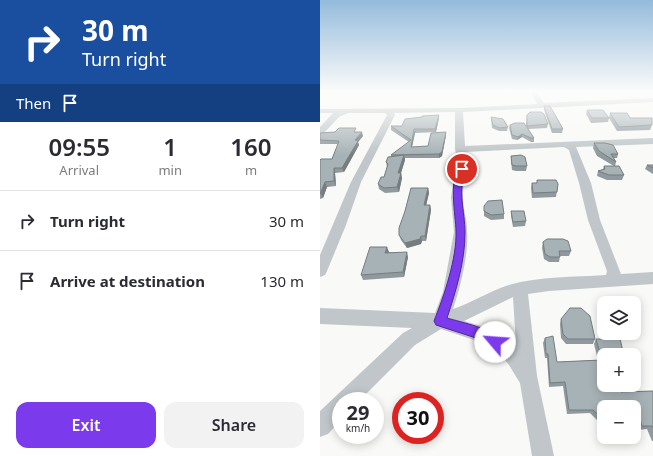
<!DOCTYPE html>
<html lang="en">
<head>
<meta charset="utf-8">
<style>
	:root { --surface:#fff; --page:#f2f2f3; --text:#2b2b33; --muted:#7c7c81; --line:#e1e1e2; --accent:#7c3aed }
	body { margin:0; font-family:"Noto Sans",sans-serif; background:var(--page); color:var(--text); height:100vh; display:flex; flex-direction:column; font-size:15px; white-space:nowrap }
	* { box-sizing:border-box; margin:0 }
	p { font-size:13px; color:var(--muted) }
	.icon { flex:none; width:22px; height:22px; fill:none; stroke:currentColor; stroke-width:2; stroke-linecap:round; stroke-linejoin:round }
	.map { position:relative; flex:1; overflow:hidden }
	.sheet { display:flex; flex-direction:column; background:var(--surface); width:320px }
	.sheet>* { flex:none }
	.hud { background:#1a4fa0; color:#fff; overflow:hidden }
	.buttons { position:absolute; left:277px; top:296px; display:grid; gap:8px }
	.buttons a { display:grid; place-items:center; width:44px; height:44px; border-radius:8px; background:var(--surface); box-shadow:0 2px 10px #0003; font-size:20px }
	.speed { position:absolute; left:12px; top:392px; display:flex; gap:8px; font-size:20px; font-weight:700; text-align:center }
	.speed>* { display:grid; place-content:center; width:52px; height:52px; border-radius:50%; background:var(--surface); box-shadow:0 2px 10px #0003; line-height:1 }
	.speed small { font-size:10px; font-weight:400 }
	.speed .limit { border:6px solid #d22; background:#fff; color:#111 }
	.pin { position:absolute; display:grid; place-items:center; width:34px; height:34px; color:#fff; margin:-17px; border:2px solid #fff; border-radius:50%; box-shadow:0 1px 4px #0007 }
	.me { position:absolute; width:44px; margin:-22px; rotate:297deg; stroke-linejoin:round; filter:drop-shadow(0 0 3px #0008) }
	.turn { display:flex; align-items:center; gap:14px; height:84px; padding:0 16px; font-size:18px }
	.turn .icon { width:52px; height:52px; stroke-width:2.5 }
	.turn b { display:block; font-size:28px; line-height:34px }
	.then { display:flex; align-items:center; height:38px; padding:0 16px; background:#0003; gap:8px; font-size:15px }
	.eta { display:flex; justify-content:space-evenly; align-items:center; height:68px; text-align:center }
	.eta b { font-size:24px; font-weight:600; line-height:28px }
	.button { display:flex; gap:8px; margin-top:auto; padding:8px 16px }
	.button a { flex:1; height:46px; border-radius:12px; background:var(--accent); color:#fff; font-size:16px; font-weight:600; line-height:46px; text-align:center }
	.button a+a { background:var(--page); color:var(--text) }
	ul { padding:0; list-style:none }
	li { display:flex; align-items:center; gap:12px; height:60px; padding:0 16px; border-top:1px solid var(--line) }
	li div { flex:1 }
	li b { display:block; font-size:15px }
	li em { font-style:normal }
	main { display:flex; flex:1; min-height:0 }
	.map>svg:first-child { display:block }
</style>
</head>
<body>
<main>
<section class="sheet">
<div class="hud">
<div class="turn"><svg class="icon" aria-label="right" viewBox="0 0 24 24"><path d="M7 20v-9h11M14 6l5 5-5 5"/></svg><div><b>30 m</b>Turn right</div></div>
<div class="then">Then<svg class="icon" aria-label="arrive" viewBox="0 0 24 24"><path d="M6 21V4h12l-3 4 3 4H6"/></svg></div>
</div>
<div class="eta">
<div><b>09:55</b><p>Arrival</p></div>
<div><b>1</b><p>min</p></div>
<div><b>160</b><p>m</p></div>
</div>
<ul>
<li><svg class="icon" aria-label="right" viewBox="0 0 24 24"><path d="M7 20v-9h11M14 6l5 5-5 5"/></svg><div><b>Turn right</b></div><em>30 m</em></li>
<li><svg class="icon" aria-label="arrive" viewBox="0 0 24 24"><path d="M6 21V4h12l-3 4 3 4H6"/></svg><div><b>Arrive at destination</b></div><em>130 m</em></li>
</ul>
<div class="button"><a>Exit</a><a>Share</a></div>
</section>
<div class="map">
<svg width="333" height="456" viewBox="0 0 333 456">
	<rect width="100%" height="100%" fill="#f9f9f7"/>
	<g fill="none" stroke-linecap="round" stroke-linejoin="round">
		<!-- street -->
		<path fill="#c0c6c9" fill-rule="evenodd" d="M210,91H216L224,103L333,98V102L143,112L145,146L333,138V144L256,147L271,183L280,220L301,274L333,272V284L229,291L208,294L217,376L234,456H212L200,383L189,365L181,355L157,341L121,329L95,345L39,401H21V420L8,434L0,437V411L83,333L92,328L0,324V308L115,313L123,292L134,232L131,197L137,158L135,149V112L74,113L75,115L41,182L26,225L7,271L5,275L0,277V255L31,182L67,115L65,113H28L19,117L3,134L0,135V127L13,113H0V109L139,108L217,104ZM244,147L249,150L259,183L268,220L287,271L286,275C254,277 220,276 189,285C169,291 152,303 133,309C140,289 149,253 147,231C147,220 143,209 143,197C142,182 149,167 145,152ZM193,297L196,345L168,328L144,321Z"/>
	</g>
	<!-- wall -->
	<g fill="#90999d">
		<path d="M224,106L243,129L242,133H232L224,110Z"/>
		<path d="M267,110L289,118L290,113L310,118L332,125L330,130L297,131L289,118L288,122L271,123L266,114Z"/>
		<path d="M119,115V118L116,132L95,133L92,147L108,146L126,132V135L122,156L119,158H85V160L81,173L82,178L79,192L65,193L59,189L58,184L64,177L67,167L66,162L71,156V155L89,142L71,130V126H82L102,117Z"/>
		<path d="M207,115L228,124L227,128L208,129L214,138V142H211L202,137L197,140L192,139L189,128L190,125L206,127Z"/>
		<path d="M171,117L188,127L187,131H179L172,128Z"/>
		<path d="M37,132L43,136L38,142L39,145L24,172L15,173L16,186L7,187L3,198L0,199V160L12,159L18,144H0V133Z"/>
		<path d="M274,143L298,154L297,158H294L296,162L295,166L304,175L302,180H287L277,176L278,171L283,169L284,166H294L277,156L273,148Z"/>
		<path d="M191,156L207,166L206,171H196L192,170L191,160Z"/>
		<path d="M327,165H333V174L325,169Z"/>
		<path d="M212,183L238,184L236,197L212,198L211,188Z"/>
		<path d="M108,188L109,193L106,205H110L111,210L106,241H102L101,244L87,248L81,240L79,235Z"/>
		<path d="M164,206L184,214V219L171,220L164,216Z"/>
		<path d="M191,211L206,221L205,226L193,227L191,216Z"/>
		<path d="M223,242L251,251L249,256H240L239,262H229L224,259L222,248Z"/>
		<path d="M69,252L88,257L84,277L43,280L41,275Z"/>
		<path d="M241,319L275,339L273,344H246L241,338L240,324Z"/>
		<path d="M225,338L237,362L278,360L274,344L276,339L301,392L333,391V441H332L327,429L318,430L315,420H314V407H284V422H279L270,413L247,414L243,386L229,387L227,358H225L223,343Z"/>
	</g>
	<!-- shaded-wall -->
	<g fill="#757d7f">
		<path d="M119,115V118L116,132L115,129Z"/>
		<path d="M94,129L95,133L91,151V147Z"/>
		<path d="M42,132L43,136L38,142L39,145L24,172L22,168L35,140Z"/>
		<path d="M126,132V135L122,156L119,158V154Z"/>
		<path d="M202,134V137L197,140L198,137Z"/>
		<path d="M84,155L85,160L81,173L82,178L79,192L77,187L78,173Z"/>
		<path d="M14,168L15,173L16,186L14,181Z"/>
		<path d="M5,182L7,187L3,198L1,194Z"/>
		<path d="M108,188L109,193L105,210L104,205Z"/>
		<path d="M110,205L111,210L106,241L105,236Z"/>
		<path d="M101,236L102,241L101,244L87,248L85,243Z"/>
		<path d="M67,247L69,252L67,258L65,253Z"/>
		<path d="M87,252L88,257L84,277L83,272Z"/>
	</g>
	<!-- building -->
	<g fill="#a7b2b6" stroke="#757d7f">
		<path d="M224,106H230L243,129H232Z"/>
		<path d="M267,110H283L289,118H272Z"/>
		<path d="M210,112H221L224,114L228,124L207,126V115Z"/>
		<path d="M290,113H307L310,118H332V125L299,127Z"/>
		<path d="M119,115L115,129H94L91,147L108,146L111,133L126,132L122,152L119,154L71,155L91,140L71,126H82L85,119L102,117V116Z"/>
		<path d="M171,117L183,119L188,127L179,128L173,125Z"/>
		<path d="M195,123H204L214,138H211L202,134L198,137L192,135L190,125Z"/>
		<path d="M19,128H36L34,132H42L35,140L38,141L22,168H14V181L5,182L0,194V160L1,159H12L19,141L0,140V133L15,132Z"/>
		<path d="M274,143H285L293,145L298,154H291L296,162L279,151Z"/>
		<path d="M84,155L78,173H81L77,187L64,188L58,184L61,177H64L68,164L66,162L68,157Z"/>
		<path d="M201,155L205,157L207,166H196L192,165L191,156Z"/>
		<path d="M327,165H333V168Z"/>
		<path d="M284,166H299L304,175H289L278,171L285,169Z"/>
		<path d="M217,180H236L238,184L237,192L213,193L212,183H217Z"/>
		<path d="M91,188H108L104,205H110L105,236H101L100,239L85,243L79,235V228L85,211Z"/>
		<path d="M182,200L184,214L171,215L164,211V206L168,201Z"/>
		<path d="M191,211H204L206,221L193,222Z"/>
		<path d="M227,239H243L248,241L251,251H239L240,257H230L225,254L223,242Z"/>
		<path d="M50,247H67L65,253L87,252L83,272L41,275Z"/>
		<path d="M250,308H261L270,316L275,339H248L243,334L241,319Z"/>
		<path d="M233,336L237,362L282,360L276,339H300L304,355H284V385H300L301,392L333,391V428L332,426H322L319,416L314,417V407H284V419H283L273,410H249L245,382L230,383L228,354H226L225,338Z"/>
	</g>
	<!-- sky -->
	<linearGradient id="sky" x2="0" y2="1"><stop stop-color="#94bbdb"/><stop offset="0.59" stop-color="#fcfcfb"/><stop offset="1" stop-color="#fcfcfb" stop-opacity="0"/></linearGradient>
	<rect width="333" height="155" fill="url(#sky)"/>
	<!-- route -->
	<path fill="#7c3aed" stroke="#51269a" d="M142,166L146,169C137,192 145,210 145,233C145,261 136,291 127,318C140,322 176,329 181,342L179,346L175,348L159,339L116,325L114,321C124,296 137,258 136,231C136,218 127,172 142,166Z"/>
</svg>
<div class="buttons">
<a><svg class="icon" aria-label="layers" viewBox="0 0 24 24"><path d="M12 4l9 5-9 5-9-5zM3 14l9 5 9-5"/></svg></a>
<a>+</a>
<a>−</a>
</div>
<div class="speed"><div>29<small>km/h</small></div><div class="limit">30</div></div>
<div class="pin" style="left:142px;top:169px;background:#d93025"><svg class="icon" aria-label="arrive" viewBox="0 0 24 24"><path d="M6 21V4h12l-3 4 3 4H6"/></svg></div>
<svg class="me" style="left:175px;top:342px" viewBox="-20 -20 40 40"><circle r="19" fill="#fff"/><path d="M0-13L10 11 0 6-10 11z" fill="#7c3aed"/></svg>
</div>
</main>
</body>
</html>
